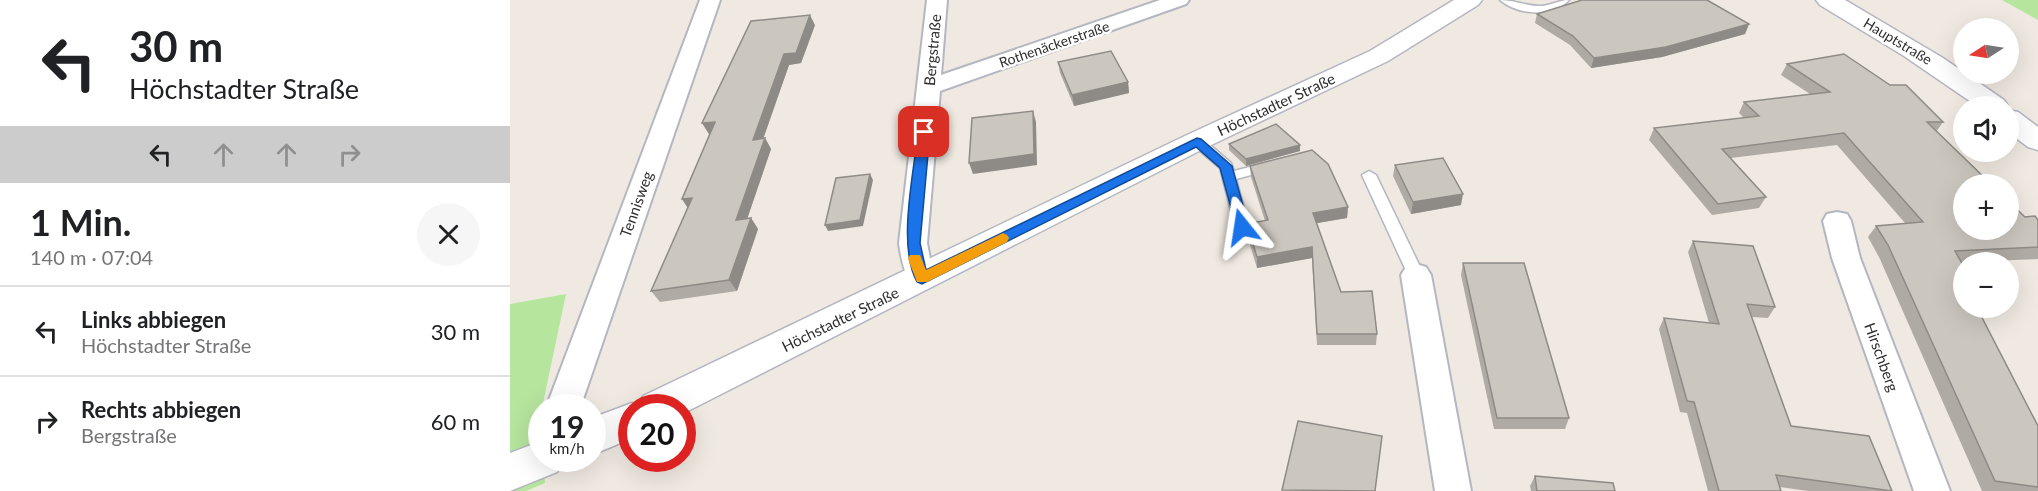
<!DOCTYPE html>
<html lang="de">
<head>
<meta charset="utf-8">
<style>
	:root { --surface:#fff; --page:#f6f6f6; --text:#202124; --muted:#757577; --line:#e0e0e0 }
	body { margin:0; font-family:Lato,sans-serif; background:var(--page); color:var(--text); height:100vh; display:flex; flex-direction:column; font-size:22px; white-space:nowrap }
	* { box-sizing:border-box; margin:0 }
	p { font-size:20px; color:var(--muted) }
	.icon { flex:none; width:33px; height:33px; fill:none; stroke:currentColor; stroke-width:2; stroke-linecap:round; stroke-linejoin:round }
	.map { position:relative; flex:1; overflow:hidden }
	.drawer { display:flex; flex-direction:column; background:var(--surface); width:510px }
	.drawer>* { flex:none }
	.banner { background:#fff; color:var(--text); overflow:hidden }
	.needle { width:39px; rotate:258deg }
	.fabs { position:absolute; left:1443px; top:18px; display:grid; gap:12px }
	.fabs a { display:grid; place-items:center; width:66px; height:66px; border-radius:50%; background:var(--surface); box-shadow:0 6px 24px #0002; font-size:30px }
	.speed { position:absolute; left:18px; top:394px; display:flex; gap:12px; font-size:30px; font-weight:700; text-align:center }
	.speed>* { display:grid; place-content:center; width:78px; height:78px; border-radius:50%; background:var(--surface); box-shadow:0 6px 24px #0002; line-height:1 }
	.speed small { font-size:15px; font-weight:400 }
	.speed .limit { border:9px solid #d22; background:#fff; color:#111 }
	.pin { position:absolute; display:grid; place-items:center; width:51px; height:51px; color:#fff; margin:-26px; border-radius:12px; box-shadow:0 3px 9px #0006 }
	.me { position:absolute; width:66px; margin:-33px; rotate:345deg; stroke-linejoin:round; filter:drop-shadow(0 0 4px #0008) }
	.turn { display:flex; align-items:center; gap:21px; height:126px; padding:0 30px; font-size:27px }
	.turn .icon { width:78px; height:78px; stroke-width:2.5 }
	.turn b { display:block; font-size:42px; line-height:51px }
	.lanes { display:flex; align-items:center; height:57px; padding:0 30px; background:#0003; justify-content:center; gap:30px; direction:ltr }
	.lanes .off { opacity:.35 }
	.round { display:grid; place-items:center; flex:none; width:63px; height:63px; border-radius:32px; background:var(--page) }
	.summary { display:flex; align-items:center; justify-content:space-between; height:102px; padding:0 30px }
	h1 { font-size:36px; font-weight:700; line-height:45px }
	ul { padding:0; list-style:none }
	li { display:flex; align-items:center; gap:18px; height:90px; padding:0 30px; border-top:2px solid var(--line) }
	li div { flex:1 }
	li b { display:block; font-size:22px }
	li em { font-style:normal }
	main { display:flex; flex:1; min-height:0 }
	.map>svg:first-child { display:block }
</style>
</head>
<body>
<main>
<section class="drawer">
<div class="banner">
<div class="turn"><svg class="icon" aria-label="left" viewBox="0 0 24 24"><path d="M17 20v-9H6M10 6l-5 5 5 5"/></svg><div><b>30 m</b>Höchstadter Straße</div></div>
<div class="lanes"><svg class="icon" aria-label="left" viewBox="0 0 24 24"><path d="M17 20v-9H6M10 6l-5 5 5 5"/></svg><svg class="icon off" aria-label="ahead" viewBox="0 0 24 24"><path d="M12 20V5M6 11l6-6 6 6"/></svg><svg class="icon off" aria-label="ahead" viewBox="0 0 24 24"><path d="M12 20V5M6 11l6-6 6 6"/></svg><svg class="icon off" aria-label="right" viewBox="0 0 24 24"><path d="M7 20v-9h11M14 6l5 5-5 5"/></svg></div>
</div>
<div class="summary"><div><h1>1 Min.</h1><p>140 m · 07:04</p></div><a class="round"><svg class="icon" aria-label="close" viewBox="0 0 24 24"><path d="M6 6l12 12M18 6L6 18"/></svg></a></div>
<ul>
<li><svg class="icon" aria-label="left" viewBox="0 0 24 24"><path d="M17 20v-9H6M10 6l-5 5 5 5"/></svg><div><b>Links abbiegen</b><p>Höchstadter Straße</p></div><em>30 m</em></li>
<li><svg class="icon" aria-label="right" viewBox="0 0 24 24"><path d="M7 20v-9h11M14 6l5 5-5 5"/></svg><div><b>Rechts abbiegen</b><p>Bergstraße</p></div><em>60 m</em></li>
</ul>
</section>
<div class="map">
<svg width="1528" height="491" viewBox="0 0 1528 491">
	<rect width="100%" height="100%" fill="#efe9e1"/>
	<!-- green -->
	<g fill="#b6e59e">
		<path d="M1492,0H1528V20Z"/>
		<path d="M56,294L29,422L35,483L16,491H0V304Z"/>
	</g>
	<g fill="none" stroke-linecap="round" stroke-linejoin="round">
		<!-- lane casing -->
		<g stroke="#b4b7c1" stroke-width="3">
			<g id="lane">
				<path d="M990,0C1004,0 1016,6 1030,6C1041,6 1048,0 1059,0C1042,18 1008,15 990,0Z"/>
				<path d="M687,137L692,138L721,163L724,171L759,162L766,166L764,169L726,179L739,227L737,231L732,232L725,227L710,168L682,144L680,141Z"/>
				<path d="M859,171L866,175L914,275L911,279H901L898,275L852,175Z"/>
			</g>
		</g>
		<!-- street casing -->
		<g stroke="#b4b7c1" stroke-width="4">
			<g id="street">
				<path d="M190,0H210L70,408H36Z"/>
				<path d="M417,0H437L431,75L650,0H679L676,4L430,91L417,243L421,264L427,278L422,286L412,289L402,286C394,272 391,259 389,243Z"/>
				<path d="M1327,212L1337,214L1341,221L1350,258L1440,491H1404L1322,258L1313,221L1317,214Z"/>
				<path d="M906,264L916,267L921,275L961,491H925L891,275L896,267Z"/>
			</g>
		</g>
		<!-- secondary casing -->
		<g stroke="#b4b7c1" stroke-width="3">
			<g id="secondary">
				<path d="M944,0H972L968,5L878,61L697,147L172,414V408H122V438L82,455V418L122,403L129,405L133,396L677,135L860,51Z"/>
				<path d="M1306,0H1335L1433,58L1494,100L1498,106H1467L1394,56L1310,5Z"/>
				<path d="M1498,110L1508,112L1528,127V150L1518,147L1498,132Z"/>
				<path d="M32,441V459H53L47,472L0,491V453Z"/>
			</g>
		</g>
		<!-- lane -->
		<use href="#lane" fill="#fff" fill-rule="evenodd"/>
		<!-- street -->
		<use href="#street" fill="#fff" fill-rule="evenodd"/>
		<!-- secondary -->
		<use href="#secondary" fill="#fff" fill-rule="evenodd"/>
	</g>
	<!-- wall -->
	<g fill="#afaba4">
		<path d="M1027,14L1239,24L1235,34L1152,57L1081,68L1060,45L1025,23Z"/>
		<path d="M305,25L291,63L279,65L253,138H255L261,149L237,219L241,218L248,229L227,291L150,302L141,291L178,208L172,199L200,134H199L192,123Z"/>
		<path d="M548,62L618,82L619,93L564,106L550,73Z"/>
		<path d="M1277,64L1433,122L1426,132L1515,217L1528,220V259L1451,262L1454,308L1528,426V491H1472L1369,257L1358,237L1366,226L1395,223L1327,145L1221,158L1256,197L1249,208L1202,215L1139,140L1144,128L1234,118L1229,113L1234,102L1300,94L1271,75Z"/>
		<path d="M719,144L790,151L736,166L719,150Z"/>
		<path d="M885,165L951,205L901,214L883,176Z"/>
		<path d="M740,166L838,207L837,218L806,223L831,292L867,334L866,345H807L802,258L747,268L737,235V224L755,221L741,177Z"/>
		<path d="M1183,241L1265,307L1258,318L1242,317L1281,426L1382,491H1298L1270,487L1271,491H1198L1177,413L1170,412L1149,329L1154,318L1199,323L1178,252Z"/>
		<path d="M953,263L1059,418L1055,429H984L951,275Z"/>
		<path d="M1025,476L1105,491H1021L1020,486Z"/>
	</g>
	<!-- shaded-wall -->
	<g fill="#8e8b86">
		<path d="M300,15L305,25L291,63L279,65L249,151L243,140L274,54Z"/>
		<path d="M1239,24L1235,34L1152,57L1081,68L1084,58Z"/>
		<path d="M618,82L619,93L564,106L562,95Z"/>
		<path d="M523,111L526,122L527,165L463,174L459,163Z"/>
		<path d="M205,122L212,132L199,134L192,123Z"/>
		<path d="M255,138L261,149L233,231L226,220Z"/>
		<path d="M790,145V151L736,166V159Z"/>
		<path d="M360,174L363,180L353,226L318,231L315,225Z"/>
		<path d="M953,194L951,205L901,214L903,202Z"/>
		<path d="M182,198L179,210L172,199Z"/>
		<path d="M838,207L837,218L802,224L803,213Z"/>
		<path d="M241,218L248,229L227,291L219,280Z"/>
		<path d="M802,247V258L747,268V257Z"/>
	</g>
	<!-- building -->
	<g fill="#cbc7bf" stroke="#8e8b86" stroke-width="1.5">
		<path d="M1072,0H1197L1239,24L1156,47L1084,58L1063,36L1027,14Z"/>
		<path d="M300,15L286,53L274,54L243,140L255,138L226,220L241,218L219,280L141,291L182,198L172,199L205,122L192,123L241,21Z"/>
		<path d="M601,51L618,82L562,95L548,62Z"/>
		<path d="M1334,54L1380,85H1396L1433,122H1417L1481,184H1454V230H1498V201L1515,217L1525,216L1528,220V247L1445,251L1454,267V308H1467L1528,426V487L1485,481L1378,245L1366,226L1413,222L1334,133L1212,149L1256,197L1208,204L1144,128L1249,116L1234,102L1320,92L1277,64Z"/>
		<path d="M523,111L524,154L459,163L462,118Z"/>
		<path d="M766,124L790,145L736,159L719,144Z"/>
		<path d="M802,150L818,164L838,207L803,213L831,292L862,291L867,334H807L802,247L747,257L737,224L758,220L740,166Z"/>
		<path d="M933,158L953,194L903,202L885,165Z"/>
		<path d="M360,174L350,220L315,225L326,178Z"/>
		<path d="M1183,241L1243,246L1265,307L1237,304L1281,426L1359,436L1382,491L1266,475L1271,491H1209L1184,402L1177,401L1154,318L1209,324Z"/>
		<path d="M953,263H1014L1059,418H987Z"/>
		<path d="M788,421L872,436L865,491L772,490Z"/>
		<path d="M1025,476L1103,483L1105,491H1027Z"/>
	</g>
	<!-- route -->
	<path fill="#1a73e8" stroke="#114b97" stroke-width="1.5" d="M414,128L420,132L410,243L416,270L687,138L691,139L722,166L739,227L737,230H727L710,168L686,147L412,284L407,282C387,245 404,173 408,132Z"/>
	<!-- slow -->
	<path fill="#f59e0b" d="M493,233L497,235L499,238L497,242L417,282H407L398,259L400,255H410L416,270Z"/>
	<g text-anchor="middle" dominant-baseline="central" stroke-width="5" stroke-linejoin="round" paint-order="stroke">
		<!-- far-street labels -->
		<g font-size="14" fill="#2e2e2e" stroke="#fff">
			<text transform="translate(1388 41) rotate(31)">Hauptstraße</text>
			<text transform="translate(544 44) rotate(-19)">Rothenäckerstraße</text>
		</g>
		<!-- street labels -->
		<g font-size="15" fill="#2e2e2e" stroke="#fff">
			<text transform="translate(422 50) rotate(-85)">Bergstraße</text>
			<text transform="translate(766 104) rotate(-25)">Höchstadter Straße</text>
			<text transform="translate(126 204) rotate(-70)">Tennisweg</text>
			<text transform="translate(330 319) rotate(-26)">Höchstadter Straße</text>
			<text transform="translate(1372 357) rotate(70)">Hirschberg</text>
		</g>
	</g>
</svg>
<div class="fabs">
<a><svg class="needle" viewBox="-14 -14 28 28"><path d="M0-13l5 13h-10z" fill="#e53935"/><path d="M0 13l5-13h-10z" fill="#757577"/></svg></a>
<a><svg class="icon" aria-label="sound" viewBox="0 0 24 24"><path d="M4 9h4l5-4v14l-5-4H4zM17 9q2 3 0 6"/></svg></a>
<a>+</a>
<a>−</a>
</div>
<div class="speed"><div>19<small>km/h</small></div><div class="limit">20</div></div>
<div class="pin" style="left:414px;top:132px;background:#d93025"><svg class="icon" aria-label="arrive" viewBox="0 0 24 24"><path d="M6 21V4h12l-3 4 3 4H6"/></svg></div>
<svg class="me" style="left:732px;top:227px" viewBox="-20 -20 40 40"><path d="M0-17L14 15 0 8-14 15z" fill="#1a73e8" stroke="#fff" stroke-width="4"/></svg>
</div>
</main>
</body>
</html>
